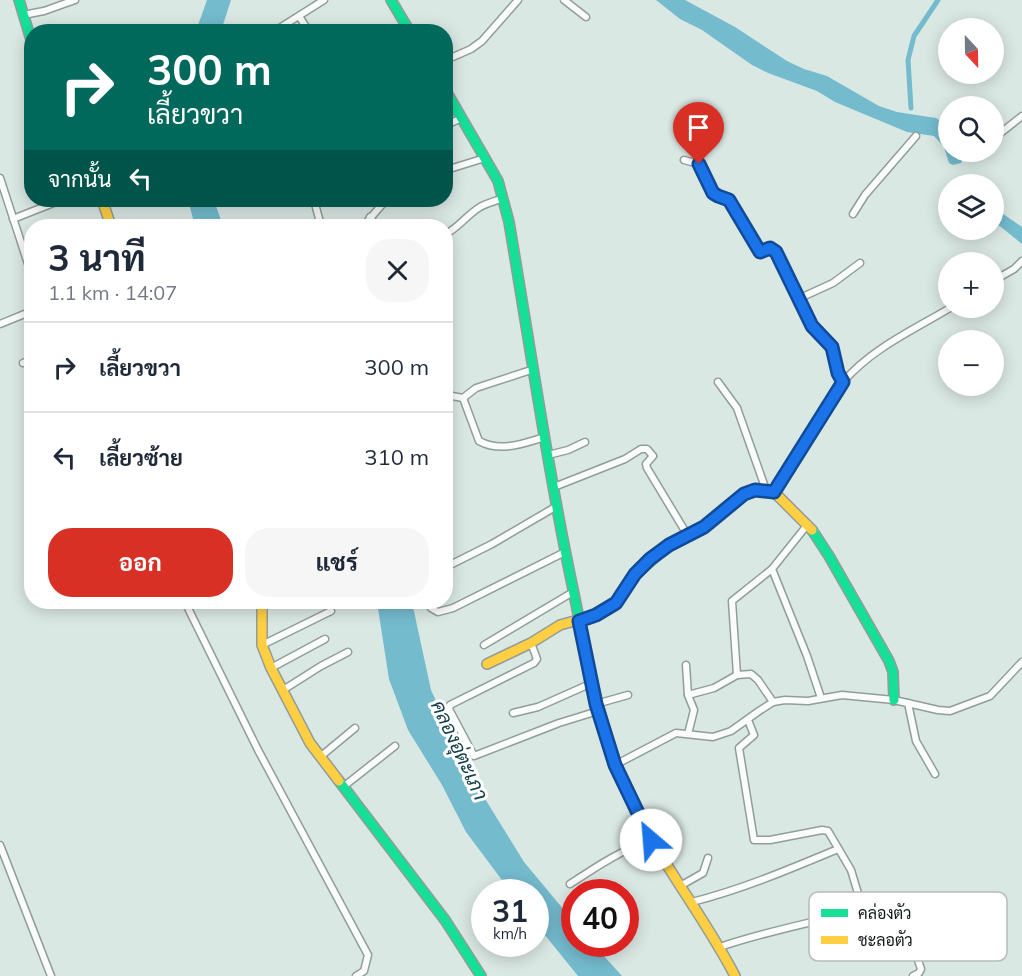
<!DOCTYPE html>
<html lang="th">
<head>
<meta charset="utf-8">
<style>
	:root { --surface:#fff; --page:#f6f6f7; --text:#1f2937; --muted:#747a83; --line:#e0e1e3; --accent:#d93025 }
	body { margin:0; font-family:Mulish,Sarabun,sans-serif; background:var(--page); color:var(--text); height:100vh; display:flex; flex-direction:column; font-size:22px; white-space:nowrap }
	* { box-sizing:border-box; margin:0 }
	p { font-size:20px; color:var(--muted) }
	.icon { flex:none; width:33px; height:33px; fill:none; stroke:currentColor; stroke-width:2; stroke-linecap:round; stroke-linejoin:round }
	.map { position:relative; flex:1; overflow:hidden }
	.drawer { position:absolute; left:24px; top:219px; width:429px; height:390px; display:flex; flex-direction:column; background:var(--surface); border-radius:24px; box-shadow:0 3px 15px #0003 }
	.drawer>* { flex:none }
	.banner { position:absolute; left:24px; top:24px; width:429px; height:183px; border-radius:24px; box-shadow:0 3px 15px #0003; background:#00695c; color:#fff; overflow:hidden }
	.needle { width:39px; rotate:158deg }
	.buttons { position:absolute; left:938px; top:18px; display:grid; gap:12px }
	.buttons a { display:grid; place-items:center; width:66px; height:66px; border-radius:50%; background:var(--surface); box-shadow:0 3px 15px #0003; font-size:30px }
	.speed { position:absolute; left:471px; top:879px; display:flex; gap:12px; font-size:30px; font-weight:700; text-align:center }
	.speed>* { display:grid; place-content:center; width:78px; height:78px; border-radius:50%; background:var(--surface); box-shadow:0 3px 15px #0003; line-height:1 }
	.speed small { font-size:15px; font-weight:400 }
	.speed .limit { border:9px solid #d22; background:#fff; color:#111 }
	.pin { position:absolute; display:grid; place-items:center; width:51px; height:51px; color:#fff; margin:-62px -26px; border-radius:50% 50% 50% 0; rotate:-45deg; box-shadow:0 0 6px #0007 }
	.pin .icon { rotate:45deg }
	.me { position:absolute; width:66px; margin:-33px; rotate:333deg; stroke-linejoin:round; filter:drop-shadow(0 0 4px #0008) }
	.turn { display:flex; align-items:center; gap:21px; height:126px; padding:0 24px; font-size:27px }
	.turn .icon { width:78px; height:78px; stroke-width:2.5 }
	.turn b { display:block; font-size:42px; line-height:51px }
	.then { display:flex; align-items:center; height:57px; padding:0 24px; background:#0003; gap:12px; font-size:22px }
	.round { display:grid; place-items:center; flex:none; width:63px; height:63px; border-radius:24px; background:var(--page) }
	.head { display:flex; align-items:center; justify-content:space-between; height:102px; padding:0 24px }
	h1 { font-size:36px; font-weight:700; line-height:45px }
	.cta { display:flex; gap:12px; margin-top:auto; padding:12px 24px }
	.cta a { flex:1; height:69px; border-radius:24px; background:var(--accent); color:#fff; font-size:24px; font-weight:700; line-height:69px; text-align:center }
	.cta a+a { background:var(--page); color:var(--text) }
	ul { padding:0; list-style:none }
	li { display:flex; align-items:center; gap:18px; height:90px; padding:0 24px; border-top:2px solid var(--line) }
	li div { flex:1 }
	li b { display:block; font-size:22px }
	li em { font-style:normal }
	.map>svg:first-child { display:block }
</style>
</head>
<body>
<div class="map">
<svg width="1022" height="976" viewBox="0 0 1022 976">
	<rect width="100%" height="100%" fill="#dae8e4"/>
	<!-- water -->
	<g fill="#74bbce">
		<path d="M207,0H231L221,31H196Z"/>
		<path d="M656,0H685L735,27L787,61L804,69L827,76L879,106L897,112L936,118L948,126V152H962L963,159L961,163L953,165L949,163L944,147L934,136L907,132L835,102L817,91L768,73L752,65L702,30L680,19Z"/>
		<path d="M188,200H214L223,226H195Z"/>
		<path d="M993,207L1022,227V244L1001,227L993,223Z"/>
		<path d="M377,602H412L431,690L469,773L524,862L574,922V944H593L622,976H578L536,924V892H511L466,832L442,785L408,730L389,679Z"/>
	</g>
	<g fill="none" stroke-linecap="round" stroke-linejoin="round">
		<!-- canal -->
		<path stroke="#74bbce" stroke-width="5" d="M911,108L908,60L914,36L938,0"/>
		<!-- street casing -->
		<g stroke="#929d9a" stroke-width="9">
			<g id="street">
				<path d="M564,0L586,17"/>
				<path d="M23,15L44,11L75,0"/>
				<path d="M299,16L309,32"/>
				<path d="M278,29L324,0"/>
				<path d="M446,60L471,49L482,41L518,0"/>
				<path d="M446,125L462,118"/>
				<path d="M993,139L1022,116"/>
				<path d="M969,157L977,152"/>
				<path d="M684,160L699,164L713,193L718,196L729,200L761,252L770,248L776,252L812,325L832,347L838,373L843,382"/>
				<path d="M446,170L485,158"/>
				<path d="M0,178L32,276"/>
				<path d="M314,200L321,226"/>
				<path d="M853,214L865,195L916,136"/>
				<path d="M370,217L376,226"/>
				<path d="M13,219L61,200"/>
				<path d="M358,226L366,223L386,200"/>
				<path d="M446,234C459,227 467,215 480,207C487,203 496,201 503,198"/>
				<path d="M993,281L1014,269L1022,261"/>
				<path d="M798,299L833,283L860,263"/>
				<path d="M0,324L32,311"/>
				<path d="M23,363L32,359"/>
				<path d="M718,382L737,408L766,490"/>
				<path d="M463,398L476,388L534,369"/>
				<path d="M446,399L452,396L463,398L479,441C501,453 524,443 545,437"/>
				<path d="M548,455L568,450L585,442"/>
				<path d="M554,487L625,459L641,449H647L653,456L646,464L647,468L688,536"/>
				<path d="M774,492L843,382C871,349 913,330 950,308"/>
				<path d="M808,524L772,569L807,656L821,698"/>
				<path d="M446,567L492,544L557,506"/>
				<path d="M185,602L258,750L368,955L364,971L356,976"/>
				<path d="M428,602L431,608L438,612L453,608L565,552"/>
				<path d="M531,643L537,659L534,663L450,705L449,709L474,756L559,723L598,711"/>
				<path d="M262,645L331,611"/>
				<path d="M484,645L573,592"/>
				<path d="M686,665L688,695L694,710L688,734"/>
				<path d="M271,668L325,639"/>
				<path d="M737,675L732,601L772,569"/>
				<path d="M283,690L321,666L348,652"/>
				<path d="M688,695L714,688L737,675L751,674L758,680L773,702"/>
				<path d="M908,703L916,741L935,774"/>
				<path d="M596,704L628,695"/>
				<path d="M513,713L538,707L592,683"/>
				<path d="M748,720L754,735L739,748L754,840H770L822,830L828,831L851,870L863,910"/>
				<path d="M320,757L355,728"/>
				<path d="M615,765L676,733L713,737L731,731L759,711L773,702L785,700L808,701L842,695L894,700L938,710L950,711L990,696L1022,662"/>
				<path d="M343,787L395,746"/>
				<path d="M0,845L51,976"/>
				<path d="M570,884C596,867 621,850 651,840"/>
				<path d="M680,886L703,873L708,858"/>
				<path d="M692,902C743,889 790,869 838,849"/>
				<path d="M720,947C778,927 839,918 898,900L921,969L919,973L913,976"/>
			</g>
		</g>
		<!-- fast casing -->
		<g stroke="#929d9a" stroke-width="12">
			<g id="fast">
				<path d="M19,0L32,43"/>
				<path d="M391,0L410,32"/>
				<path d="M446,91L498,181L509,222C530,346 548,471 574,594C588,663 600,731 629,795"/>
				<path d="M812,530L829,556L889,661L893,672L894,700"/>
				<path d="M339,781L445,920L481,976"/>
			</g>
		</g>
		<!-- slow casing -->
		<g stroke="#929d9a" stroke-width="12">
			<g id="slow">
				<path d="M102,200L111,226"/>
				<path d="M262,602V645L271,668L310,743L339,781"/>
				<path d="M487,664L531,643L560,625L596,615L616,603L635,575L669,545L704,527L744,494L755,490L774,492L812,530"/>
				<path d="M629,795C657,859 703,914 735,976"/>
			</g>
		</g>
		<!-- street -->
		<use href="#street" stroke="#f9fcfb" stroke-width="6"/>
		<!-- fast -->
		<use href="#fast" stroke="#16e098" stroke-width="9"/>
		<!-- slow -->
		<use href="#slow" stroke="#ffcf43" stroke-width="9"/>
	</g>
	<g fill="none" stroke-linecap="round" stroke-linejoin="round">
		<!-- route casing -->
		<g stroke="#114b97" stroke-width="15">
			<path id="route" d="M651,840L615,765L596,704L579,621L596,615L616,603L635,574L650,559L669,545L704,527L744,494L755,490L774,492L843,382L838,373L832,347L812,326L776,252L770,248L760,252L729,200L718,196L713,193L699,164"/>
		</g>
		<!-- route -->
		<use href="#route" stroke="#1a73e8" stroke-width="10"/>
	</g>
	<g text-anchor="middle" dominant-baseline="central" stroke-width="6" stroke-linejoin="round" paint-order="stroke">
		<!-- water labels -->
		<g font-size="20" font-style="italic" fill="#123d4a" stroke="#fff">
			<text transform="translate(460 750) rotate(65)">คลองอุ่ตะเภา</text>
		</g>
	</g>
	<!-- legend -->
	<rect x="809" y="892" width="198" height="69" rx="9" fill="#fff" stroke="#b7bab9" stroke-width="1.5"/>
	<rect x="821" y="909" width="27" height="8" fill="#16e098"/>
	<rect x="821" y="936" width="27" height="8" fill="#ffcf43"/>
	<g font-size="16" fill="#0f1816">
		<text x="858" y="919">คล่องตัว</text>
		<text x="858" y="946">ชะลอตัว</text>
	</g>
</svg>
<div class="buttons">
<a><svg class="needle" viewBox="-14 -14 28 28"><path d="M0-13l5 13h-10z" fill="#e53935"/><path d="M0 13l5-13h-10z" fill="#747a83"/></svg></a>
<a><svg class="icon" aria-label="search" viewBox="0 0 24 24"><circle cx="10" cy="10" r="6"/><path d="M15 15l6 6"/></svg></a>
<a><svg class="icon" aria-label="layers" viewBox="0 0 24 24"><path d="M12 4l9 5-9 5-9-5zM3 14l9 5 9-5"/></svg></a>
<a>+</a>
<a>−</a>
</div>
<div class="speed"><div>31<small>km/h</small></div><div class="limit">40</div></div>
<div class="pin" style="left:699px;top:164px;background:#d93025"><svg class="icon" aria-label="arrive" viewBox="0 0 24 24"><path d="M6 21V4h12l-3 4 3 4H6"/></svg></div>
<svg class="me" style="left:651px;top:840px" viewBox="-20 -20 40 40"><circle r="19" fill="#fff"/><path d="M0-13L10 11 0 6-10 11z" fill="#1a73e8"/></svg>
<div class="banner">
<div class="turn"><svg class="icon" aria-label="right" viewBox="0 0 24 24"><path d="M7 20v-9h11M14 6l5 5-5 5"/></svg><div><b>300 m</b>เลี้ยวขวา</div></div>
<div class="then">จากนั้น<svg class="icon" aria-label="left" viewBox="0 0 24 24"><path d="M17 20v-9H6M10 6l-5 5 5 5"/></svg></div>
</div>
<section class="drawer">
<div class="head"><div><h1>3 นาที</h1><p>1.1 km · 14:07</p></div><a class="round"><svg class="icon" aria-label="close" viewBox="0 0 24 24"><path d="M6 6l12 12M18 6L6 18"/></svg></a></div>
<ul>
<li><svg class="icon" aria-label="right" viewBox="0 0 24 24"><path d="M7 20v-9h11M14 6l5 5-5 5"/></svg><div><b>เลี้ยวขวา</b></div><em>300 m</em></li>
<li><svg class="icon" aria-label="left" viewBox="0 0 24 24"><path d="M17 20v-9H6M10 6l-5 5 5 5"/></svg><div><b>เลี้ยวซ้าย</b></div><em>310 m</em></li>
</ul>
<div class="cta"><a>ออก</a><a>แชร์</a></div>
</section>
</div>
</body>
</html>
